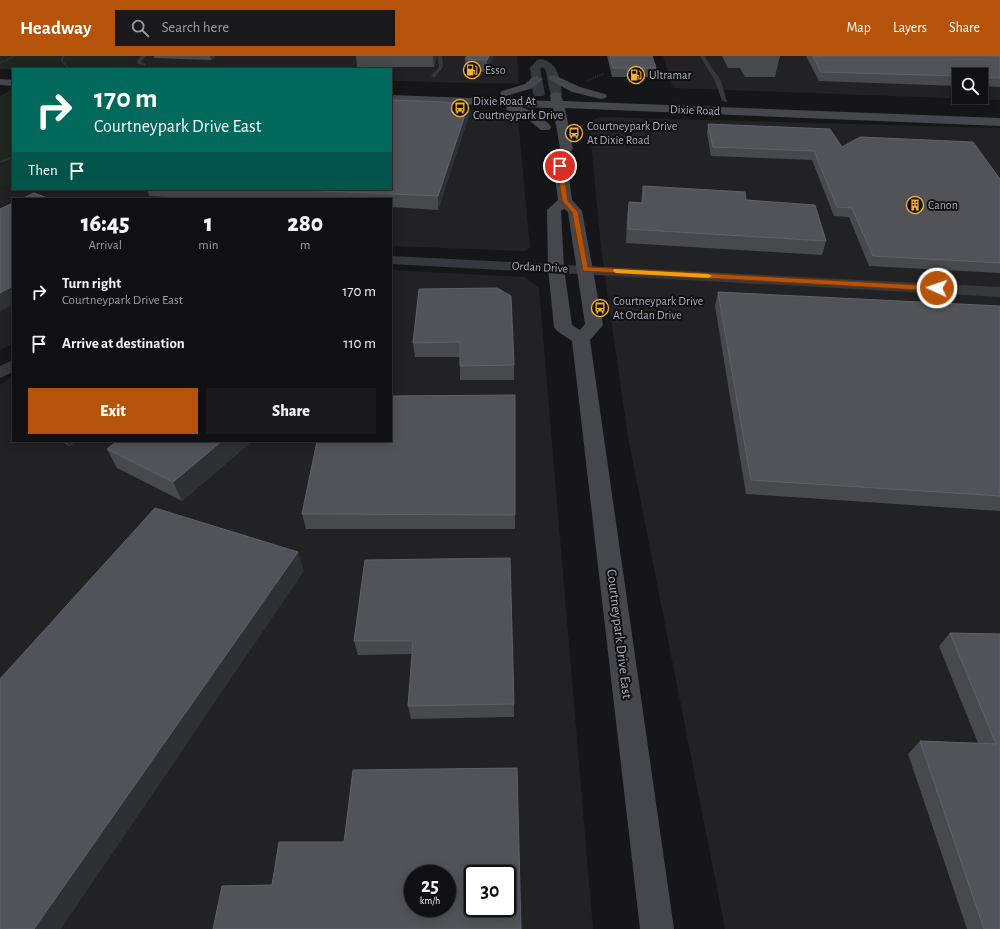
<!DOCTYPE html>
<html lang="en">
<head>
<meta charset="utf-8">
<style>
	:root { --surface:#101012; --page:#19191b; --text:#f1f3f6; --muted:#9c9d9f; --line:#303032; --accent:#b45309 }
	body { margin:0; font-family:"Alegreya Sans",sans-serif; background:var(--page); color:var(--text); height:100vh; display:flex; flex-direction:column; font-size:15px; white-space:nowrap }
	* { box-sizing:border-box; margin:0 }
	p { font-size:13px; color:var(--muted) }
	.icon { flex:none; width:22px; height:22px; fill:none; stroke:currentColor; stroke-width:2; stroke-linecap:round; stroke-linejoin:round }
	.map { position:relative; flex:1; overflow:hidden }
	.drawer { position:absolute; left:12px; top:142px; width:380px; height:244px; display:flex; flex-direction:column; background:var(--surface); border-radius:0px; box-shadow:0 2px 10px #0003,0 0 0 1px var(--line) }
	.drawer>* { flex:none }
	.guide { position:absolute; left:12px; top:12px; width:380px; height:122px; border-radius:0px; box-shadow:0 2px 10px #0003,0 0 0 1px var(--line); background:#00695c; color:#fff; overflow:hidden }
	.tools { position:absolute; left:952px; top:12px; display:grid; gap:8px }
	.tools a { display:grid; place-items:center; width:36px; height:36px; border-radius:0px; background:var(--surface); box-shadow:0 2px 10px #0003,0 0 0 1px var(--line); font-size:20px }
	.speed { position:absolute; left:404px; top:809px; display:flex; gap:8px; font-size:20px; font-weight:700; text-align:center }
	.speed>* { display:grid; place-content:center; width:52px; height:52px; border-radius:50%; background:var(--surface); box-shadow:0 2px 10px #0003,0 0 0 1px var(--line); line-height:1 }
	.speed small { font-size:10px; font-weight:400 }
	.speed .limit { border:2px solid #111; border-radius:6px; background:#fff; color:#111 }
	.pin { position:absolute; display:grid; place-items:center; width:34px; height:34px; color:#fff; margin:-17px; border:2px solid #fff; border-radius:50%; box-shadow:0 1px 4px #0007 }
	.me { position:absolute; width:44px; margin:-22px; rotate:273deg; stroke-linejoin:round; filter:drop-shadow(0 0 3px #0008) }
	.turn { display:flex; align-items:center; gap:14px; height:84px; padding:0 16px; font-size:18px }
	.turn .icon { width:52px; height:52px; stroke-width:2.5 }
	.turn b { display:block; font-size:28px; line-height:34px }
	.then { display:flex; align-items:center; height:38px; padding:0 16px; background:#0003; gap:8px; font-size:15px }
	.eta { display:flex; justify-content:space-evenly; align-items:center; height:68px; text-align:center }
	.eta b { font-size:24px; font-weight:800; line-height:28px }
	.button { display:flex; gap:8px; margin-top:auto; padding:8px 16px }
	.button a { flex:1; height:46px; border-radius:0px; background:var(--accent); color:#fff; font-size:16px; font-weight:800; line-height:46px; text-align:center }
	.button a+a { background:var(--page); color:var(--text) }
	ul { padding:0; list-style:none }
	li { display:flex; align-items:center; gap:12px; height:52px; padding:0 16px }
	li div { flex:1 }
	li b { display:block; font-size:15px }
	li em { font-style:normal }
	header { display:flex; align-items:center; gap:24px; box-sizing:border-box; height:56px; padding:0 20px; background:var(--accent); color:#fff }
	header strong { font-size:19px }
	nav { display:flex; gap:22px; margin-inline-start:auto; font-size:14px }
	.search { width:280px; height:36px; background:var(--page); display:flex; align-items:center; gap:10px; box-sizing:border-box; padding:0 14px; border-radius:0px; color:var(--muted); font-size:15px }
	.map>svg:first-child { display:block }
</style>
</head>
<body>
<header>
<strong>Headway</strong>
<div class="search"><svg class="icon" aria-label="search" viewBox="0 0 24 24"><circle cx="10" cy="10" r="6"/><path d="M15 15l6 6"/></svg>Search here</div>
<nav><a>Map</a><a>Layers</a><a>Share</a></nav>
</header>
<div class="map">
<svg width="1000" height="873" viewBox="0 0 1000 873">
	<rect width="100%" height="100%" fill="#161618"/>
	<!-- built -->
	<g fill="#222225" fill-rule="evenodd">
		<path d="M132,0H517L519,28L391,25V13H122Z"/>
		<path d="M663,0H1000V44L673,32ZM959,19H981V41H959Z"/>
		<path d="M391,50L503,55L518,61L530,192L525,195L391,190V143H13V287L0,294V133L13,129V133H391Z"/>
		<path d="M599,61L1000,72V873H725L628,381L601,192L589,66Z"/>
		<path d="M391,214L525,221L539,232L593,873H0V329L13,321V385H391ZM413,818H447V852H413ZM473,818H507V852H473Z"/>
	</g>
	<!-- green -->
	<g fill="#1e261f">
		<path d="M0,0H132L122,13H0Z"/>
		<path d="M13,33V129L0,133V40Z"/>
	</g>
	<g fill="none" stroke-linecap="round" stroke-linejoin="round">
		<!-- stream -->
		<g fill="#2c353c" fill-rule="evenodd">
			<path d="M62,0H64L63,5L70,13H68L61,5Z"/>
			<path d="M13,100V102L0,107V105Z"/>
		</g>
		<!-- path -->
		<g stroke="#3d3f44" stroke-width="1.5" stroke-dasharray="1 1.5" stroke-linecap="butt">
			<path d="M0,7L15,0"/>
			<path d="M588,24L603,18"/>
		</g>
		<!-- service -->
		<g fill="#37383d" fill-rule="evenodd">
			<path d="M141,0H146L141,5L142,7L146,8V10L138,8L137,5Z"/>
			<path d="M438,0H442L443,11L434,22L431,20L439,11Z"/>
			<path d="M700,0H704L721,25L727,46L722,45L715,25Z"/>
		</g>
		<!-- minor -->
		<g fill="#37383d" fill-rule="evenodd">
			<path d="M391,200L1000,231V241L391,208Z"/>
			<path d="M13,304V316L0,322V310Z"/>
		</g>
		<!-- tertiary -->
		<path fill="#37383d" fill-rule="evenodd" d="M541,3C559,7 560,23 562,39L560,41H552C548,33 548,22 545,13L542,11L540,13L545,38L543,40H535L533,38L530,12L537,4Z"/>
		<!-- secondary -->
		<g fill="#45474d" fill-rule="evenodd">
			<path d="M554,19L580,31L605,38L607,40L605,42L601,43L572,36L550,24L548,22L550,20Z"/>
			<path d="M537,20L543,23L533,32L506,40L502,39L500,37L502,35L525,28L533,21Z"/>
			<path d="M0,23L13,24V30L0,29Z"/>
			<path d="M556,36L560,37L563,45L1000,62V70L565,52L573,93L566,100L572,144L582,155L603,269L590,284L674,873H640L572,285L557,275L554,271L548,212L547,154L558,144L552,99L560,92L553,52L521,51L534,56L549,68L551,71L549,74H541L525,61L508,55L506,52L507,50L391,45V39L551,45L550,39L552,37ZM564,153L568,156L585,268L580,274L572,269L564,212L561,155Z"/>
		</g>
	</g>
	<!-- wall -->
	<g fill="#47494d">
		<path d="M154,0H215L211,4L154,2Z"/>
		<path d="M356,0H437L434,11H357Z"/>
		<path d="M467,0H493L487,16L466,15L465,3Z"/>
		<path d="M607,0H652L656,12L655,21H612Z"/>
		<path d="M722,0H780L775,21H745L740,12H728Z"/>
		<path d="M806,0H1000V31L981,30V19H959V30L819,25Z"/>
		<path d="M469,47V59L438,154L391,151V143H204L149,140L147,133H391Z"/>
		<path d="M708,68L842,91L1000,123V217L869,210L849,161L834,160L812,104L711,100L707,77Z"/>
		<path d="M643,130L746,144L826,185L822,199L626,187L627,160L629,146L641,147Z"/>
		<path d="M419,233L514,309V324H460V301H415L413,287Z"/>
		<path d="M718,236L1000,250V455L746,438L715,250Z"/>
		<path d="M61,385H78L69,390Z"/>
		<path d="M252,385L182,445L117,412L107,393Z"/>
		<path d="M302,458L515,459V473H306Z"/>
		<path d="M365,504L514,648V661L411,663L408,650L412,598L358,599L354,585Z"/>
		<path d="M950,577L1000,578V873H967L908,698L920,685L978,687L939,590Z"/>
	</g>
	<!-- shaded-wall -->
	<g fill="#2f3033">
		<path d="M210,0H215L211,4Z"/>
		<path d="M433,0H437L434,11Z"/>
		<path d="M489,0H493L487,16V4Z"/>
		<path d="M469,47V59L438,154V140Z"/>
		<path d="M13,230V249L0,256V237Z"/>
		<path d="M66,385H78L69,390Z"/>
		<path d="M222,385H252L182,445L173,426Z"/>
		<path d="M298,496L304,515L61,873H34Z"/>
	</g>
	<!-- building -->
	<g fill="#525359" stroke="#5f6168" fill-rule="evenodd">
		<path d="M467,0H489L487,4L465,3Z"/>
		<path d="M610,0H652L656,12H613Z"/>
		<path d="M813,0H1000V22L981,21V19H959V20L821,16Z"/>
		<path d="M391,44L469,47L438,140L277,133H391Z"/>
		<path d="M708,68L830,73L842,91L860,81L973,86L1000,123V207L873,200L852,152L837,151L814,95L713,91Z"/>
		<path d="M643,130L745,136L746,144L815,149L826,185L628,173L629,146L643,147Z"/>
		<path d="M34,137L50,143H21Z"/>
		<path d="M13,147V230L0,237V153Z"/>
		<path d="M497,232L511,240L514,309L460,310V286L413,287L419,233Z"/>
		<path d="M718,236L1000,250V440L751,424Z"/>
		<path d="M515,339V459L302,458L317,385H391V340Z"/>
		<path d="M117,385H222L173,426L107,393Z"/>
		<path d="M155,452L298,496L34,873H0V623Z"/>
		<path d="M510,502L514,648L408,650L413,585H354L365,504Z"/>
		<path d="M950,577L1000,578V873H984L920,685L996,688Z"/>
		<path d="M517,712L521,873H213L222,830L272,829L279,786H344L353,714ZM413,818H447V852H413ZM473,818H507V852H473Z"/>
	</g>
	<!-- route -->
	<path fill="#b45309" stroke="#753606" d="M560,108L563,110L568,145L578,156L588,211L937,230L941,232L937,235L583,215L572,156L562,145L557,110Z"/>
	<!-- slow -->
	<path fill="#f59e0b" d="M614,213L708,218L712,220L708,222L616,217L613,215Z"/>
	<!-- icons -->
	<defs>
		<g id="fuel-ring" transform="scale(0.9)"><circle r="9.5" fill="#111113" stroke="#f2b134" stroke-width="1.5"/><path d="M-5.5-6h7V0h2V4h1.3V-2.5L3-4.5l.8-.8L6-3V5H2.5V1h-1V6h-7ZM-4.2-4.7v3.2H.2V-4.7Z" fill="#f2b134"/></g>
		<g id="bus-ring" transform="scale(0.9)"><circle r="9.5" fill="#111113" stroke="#f2b134" stroke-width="1.5"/><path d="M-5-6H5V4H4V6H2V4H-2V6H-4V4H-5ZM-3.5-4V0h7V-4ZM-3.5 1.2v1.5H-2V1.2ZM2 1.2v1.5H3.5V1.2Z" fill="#f2b134"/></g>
		<g id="building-ring" transform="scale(0.9)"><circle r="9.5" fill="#111113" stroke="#f2b134" stroke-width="1.5"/><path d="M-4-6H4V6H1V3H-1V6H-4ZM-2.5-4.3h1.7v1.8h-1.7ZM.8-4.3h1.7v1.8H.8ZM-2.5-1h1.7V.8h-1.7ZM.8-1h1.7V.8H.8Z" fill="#f2b134"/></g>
	</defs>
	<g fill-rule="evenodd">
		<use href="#fuel-ring" x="472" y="14"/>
		<use href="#fuel-ring" x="636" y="19"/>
		<use href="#bus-ring" x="460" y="52"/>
		<use href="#bus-ring" x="574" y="77"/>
		<use href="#building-ring" x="915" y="149"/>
		<use href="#bus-ring" x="600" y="252"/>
	</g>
	<g text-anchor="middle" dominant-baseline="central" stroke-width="4" stroke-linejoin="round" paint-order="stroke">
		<!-- far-poi labels -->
		<g font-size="12" fill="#a8adb8" stroke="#111113" text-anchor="start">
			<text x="485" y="14">Esso</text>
			<text x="649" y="19">Ultramar</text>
			<text x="473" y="45">Dixie Road At<tspan x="473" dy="14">Courtneypark Drive</tspan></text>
			<text x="587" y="70">Courtneypark Drive<tspan x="587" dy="14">At Dixie Road</tspan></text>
			<text x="928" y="149">Canon</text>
			<text x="613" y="245">Courtneypark Drive<tspan x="613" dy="14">At Ordan Drive</tspan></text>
		</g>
		<!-- far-street labels -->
		<g font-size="12" fill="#a8adb8" stroke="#111113">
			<text transform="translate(695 54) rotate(2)">Dixie Road</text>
			<text transform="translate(540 211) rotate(3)">Ordan Drive</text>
		</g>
		<!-- street labels -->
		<g font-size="14" fill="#a8adb8" stroke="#111113">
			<text transform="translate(619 578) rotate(83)">Courtneypark Drive East</text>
		</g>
	</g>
</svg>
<div class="tools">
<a><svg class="icon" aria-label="search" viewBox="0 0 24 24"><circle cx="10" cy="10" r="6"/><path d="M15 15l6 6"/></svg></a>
</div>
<div class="speed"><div>25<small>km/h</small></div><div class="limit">30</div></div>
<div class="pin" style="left:560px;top:110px;background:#d93025"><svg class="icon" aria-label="arrive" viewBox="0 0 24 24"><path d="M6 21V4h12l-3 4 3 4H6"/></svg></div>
<svg class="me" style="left:937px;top:232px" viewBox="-20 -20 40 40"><circle r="17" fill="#b45309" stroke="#fff" stroke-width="3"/><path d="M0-11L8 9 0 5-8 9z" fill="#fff"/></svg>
<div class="guide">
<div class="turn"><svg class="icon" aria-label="right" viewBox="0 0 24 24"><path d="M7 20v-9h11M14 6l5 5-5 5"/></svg><div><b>170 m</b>Courtneypark Drive East</div></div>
<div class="then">Then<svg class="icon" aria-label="arrive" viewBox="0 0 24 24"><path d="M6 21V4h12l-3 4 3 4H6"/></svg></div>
</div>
<section class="drawer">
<div class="eta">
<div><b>16:45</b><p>Arrival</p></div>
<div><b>1</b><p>min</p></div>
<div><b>280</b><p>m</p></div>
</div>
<ul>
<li><svg class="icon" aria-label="right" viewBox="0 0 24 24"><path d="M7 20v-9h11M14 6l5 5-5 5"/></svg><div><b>Turn right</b><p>Courtneypark Drive East</p></div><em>170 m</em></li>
<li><svg class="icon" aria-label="arrive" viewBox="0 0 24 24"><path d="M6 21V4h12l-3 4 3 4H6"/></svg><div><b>Arrive at destination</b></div><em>110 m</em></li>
</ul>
<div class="button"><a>Exit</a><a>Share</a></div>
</section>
</div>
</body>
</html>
